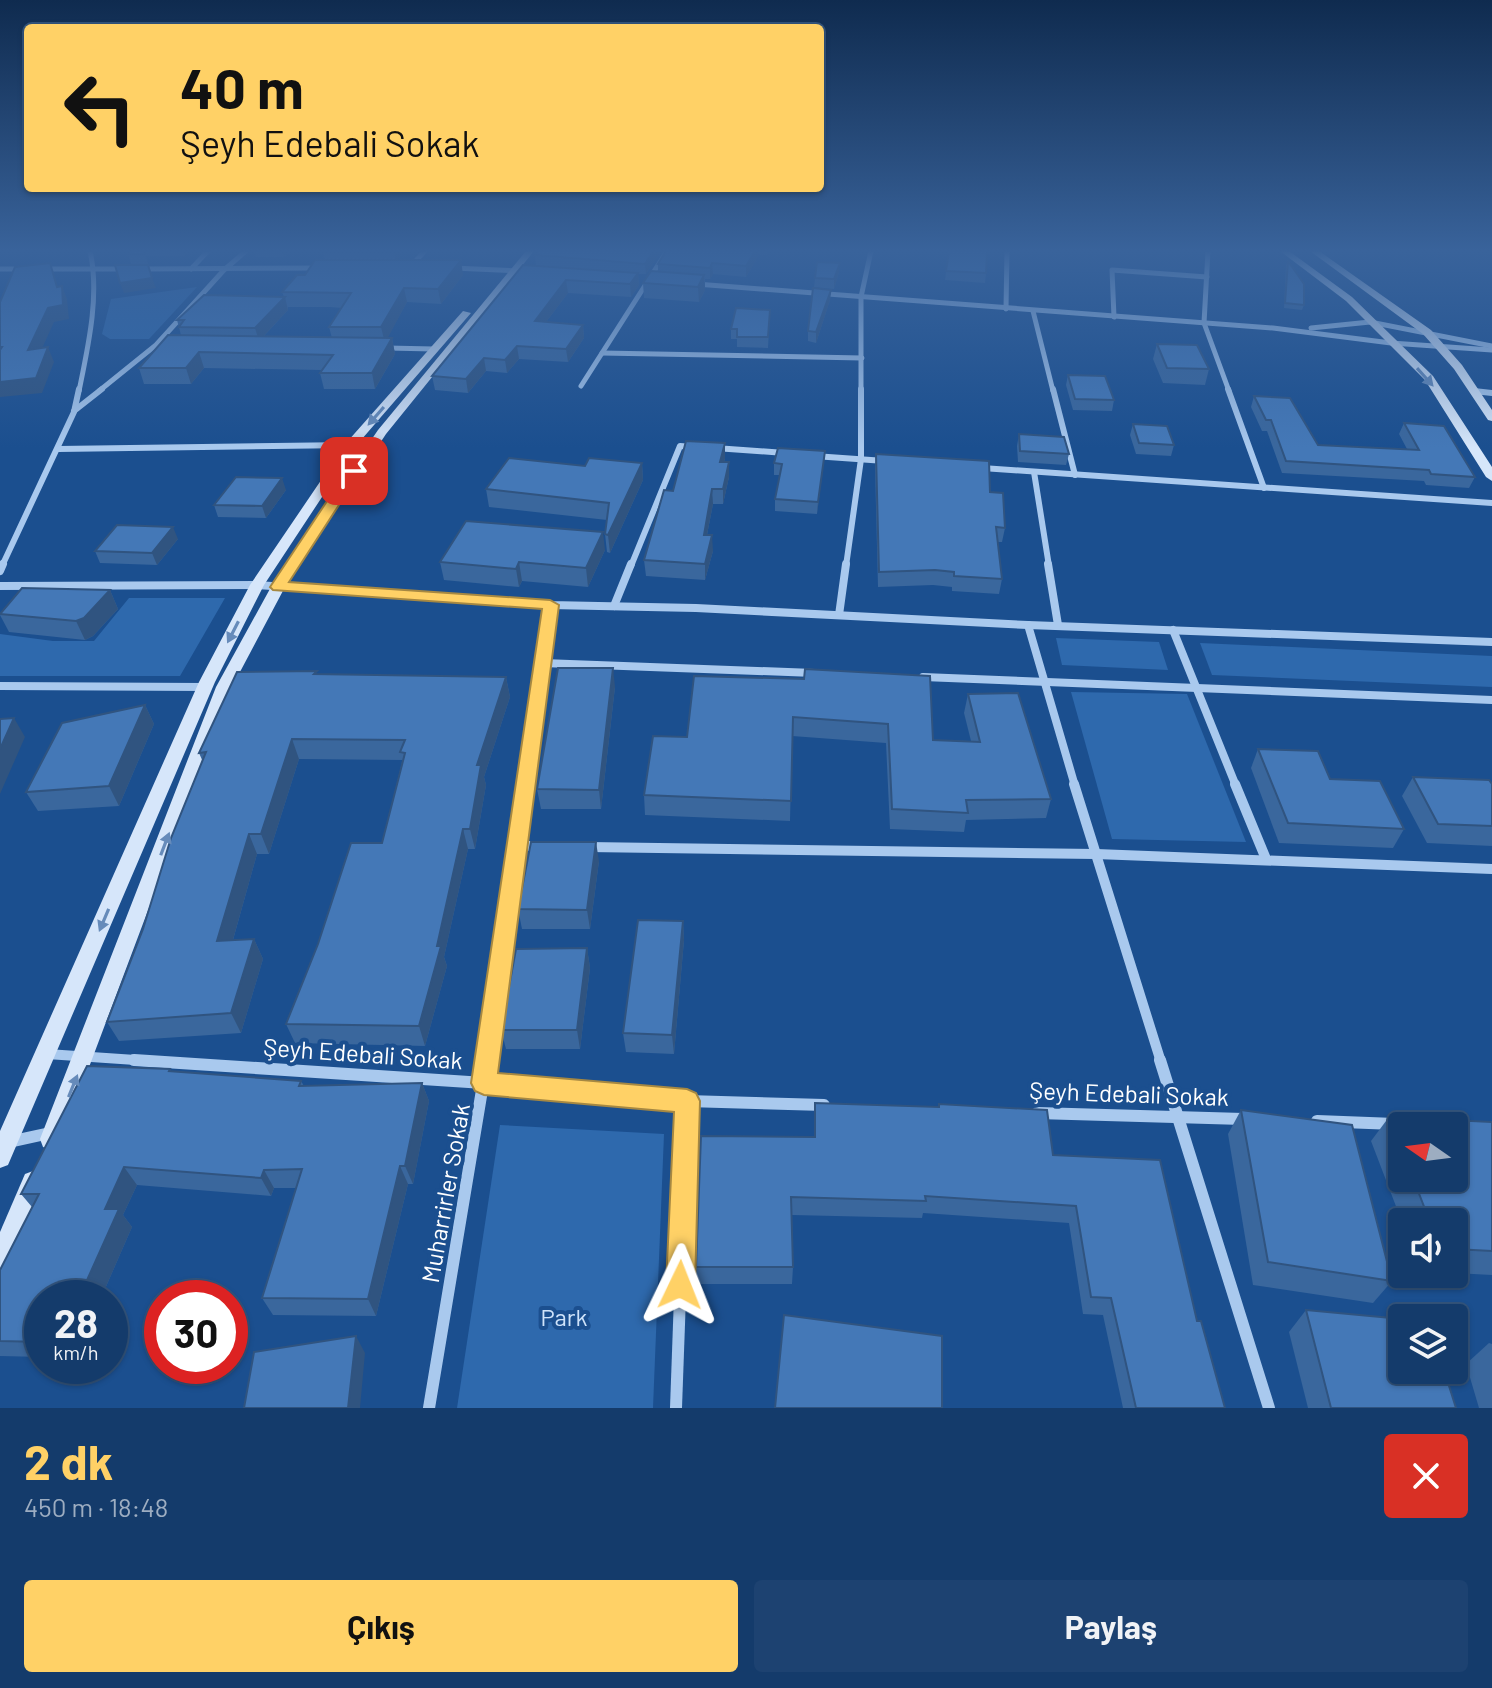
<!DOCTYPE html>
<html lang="tr">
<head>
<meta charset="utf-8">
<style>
	:root { --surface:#143b6b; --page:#1d4271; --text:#f1f3f6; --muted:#9dadc1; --line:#33557e; --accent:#ffd166 }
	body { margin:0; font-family:Barlow,sans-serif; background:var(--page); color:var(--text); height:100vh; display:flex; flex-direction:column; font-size:30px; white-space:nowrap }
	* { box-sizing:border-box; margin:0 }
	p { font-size:26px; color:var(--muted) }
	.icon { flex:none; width:44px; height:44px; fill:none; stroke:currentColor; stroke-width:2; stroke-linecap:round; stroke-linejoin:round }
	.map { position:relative; height:1408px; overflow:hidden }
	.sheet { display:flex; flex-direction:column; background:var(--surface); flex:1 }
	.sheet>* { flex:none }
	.guide { position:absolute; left:24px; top:24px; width:800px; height:168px; border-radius:8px; box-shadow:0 2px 6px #0004,0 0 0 2px var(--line); background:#ffd166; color:#111; overflow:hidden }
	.needle { width:52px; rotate:284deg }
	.fabs { position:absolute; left:1388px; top:1112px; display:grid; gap:16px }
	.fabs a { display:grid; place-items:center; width:80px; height:80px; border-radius:8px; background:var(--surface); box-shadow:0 2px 6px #0004,0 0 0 2px var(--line); font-size:40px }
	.speed { position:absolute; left:24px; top:1280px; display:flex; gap:16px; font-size:40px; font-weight:700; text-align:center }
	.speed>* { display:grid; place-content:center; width:104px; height:104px; border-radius:50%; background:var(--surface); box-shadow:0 2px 6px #0004,0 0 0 2px var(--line); line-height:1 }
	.speed small { font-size:20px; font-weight:400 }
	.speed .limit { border:12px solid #d22; background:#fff; color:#111 }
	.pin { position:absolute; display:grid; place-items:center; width:68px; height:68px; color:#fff; margin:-34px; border-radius:16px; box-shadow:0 4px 12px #0006 }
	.me { position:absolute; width:88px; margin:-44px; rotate:2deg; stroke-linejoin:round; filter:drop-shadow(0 0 6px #0008) }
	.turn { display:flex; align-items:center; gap:28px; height:168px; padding:0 24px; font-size:36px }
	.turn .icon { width:104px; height:104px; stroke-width:2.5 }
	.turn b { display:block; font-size:56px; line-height:68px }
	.round { display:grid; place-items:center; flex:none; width:84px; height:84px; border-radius:8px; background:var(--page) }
	.summary { display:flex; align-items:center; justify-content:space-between; height:136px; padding:0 24px }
	h1 { font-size:48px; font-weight:700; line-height:60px; color:var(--accent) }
	.action { display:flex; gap:16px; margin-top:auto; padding:16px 24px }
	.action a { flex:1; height:92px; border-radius:8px; background:var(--accent); color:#111; font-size:32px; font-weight:700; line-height:92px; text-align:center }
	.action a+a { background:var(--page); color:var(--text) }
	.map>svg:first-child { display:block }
</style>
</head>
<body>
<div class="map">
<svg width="1492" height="1408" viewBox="0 0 1492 1408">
	<rect width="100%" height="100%" fill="#1b4f8f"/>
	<!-- green -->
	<g fill="#2e69ad">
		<path d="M197,287L149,339H110L102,334L111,299Z"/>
		<path d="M129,598H225L180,676H0V634L53,641H94Z"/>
		<path d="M1056,638L1159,642L1168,670L1062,665Z"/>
		<path d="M1200,643L1492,656V687L1212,675Z"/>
		<path d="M1071,692L1187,694L1246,842L1112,839Z"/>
		<path d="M500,1125L664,1134L653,1408H457Z"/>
	</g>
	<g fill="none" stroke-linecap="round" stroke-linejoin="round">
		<!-- street-far4 -->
		<g stroke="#a9c9ee" stroke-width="5">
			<path d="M1208,251L1204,323L1229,391"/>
			<path d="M410,267L425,251"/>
			<path d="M453,268L519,271"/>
			<path d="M0,269H23"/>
			<path d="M45,269H127"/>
			<path d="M141,269L319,268"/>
			<path d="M191,269L208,251"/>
			<path d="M696,284L1273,328L1391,343L1492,350"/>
			<path d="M1006,309L1007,251"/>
			<path d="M1033,311L1053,391"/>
			<path d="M1114,317L1112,270L1207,277"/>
			<path d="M1311,328L1370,322L1492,346"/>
			<path d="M387,348L434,349"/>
			<path d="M602,353L862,358"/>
			<path d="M581,386L667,251"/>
			<path d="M79,391C88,347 100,295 90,251"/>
			<path d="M99,391L156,345L224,270L246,251"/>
			<path d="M861,391V297L871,251"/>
		</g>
		<!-- street-far3 -->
		<g stroke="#a9c9ee" stroke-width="6">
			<path d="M1053,389L1075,475"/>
			<path d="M1228,389L1264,488"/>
			<path d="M1474,391L1492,393"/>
			<path d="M74,411L102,389"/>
			<path d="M715,448L785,453"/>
			<path d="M58,449L351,445"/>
			<path d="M814,456L885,461"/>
			<path d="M982,468L1492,503"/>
			<path d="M1034,472L1049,566"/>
			<path d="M2,566L74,412L79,389"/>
			<path d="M631,566L680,446L693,447"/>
			<path d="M846,566L861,459V389"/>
		</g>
		<!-- street-far2 -->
		<g stroke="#a9c9ee" stroke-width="8">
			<path d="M1048,564L1058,625"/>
			<path d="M0,571L3,564"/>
			<path d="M0,586L257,585L550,605L696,608L1028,625L1492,642"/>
			<path d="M614,606L631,564"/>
			<path d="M839,615L846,564"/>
			<path d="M1028,625L1075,786"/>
			<path d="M1173,630L1236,786"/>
			<path d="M543,663L814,673"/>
			<path d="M923,677L1492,700"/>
			<path d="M0,686L205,687"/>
			<path d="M525,786L550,605"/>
		</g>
		<!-- street-far1 -->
		<g stroke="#a9c9ee" stroke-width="10">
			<path d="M1074,784L1161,1062"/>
			<path d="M1235,784L1266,859"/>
			<path d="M515,846H539"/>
			<path d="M588,847L1096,854L1492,869"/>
			<path d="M47,1054L165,1062"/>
			<path d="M487,1062L525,784"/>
		</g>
		<!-- street -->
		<g stroke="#a9c9ee" stroke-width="12">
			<path d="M134,1060L484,1083L687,1101L824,1105"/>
			<path d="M1160,1060L1269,1408"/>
			<path d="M1037,1113L1243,1119"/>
			<path d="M1317,1121L1395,1124"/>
			<path d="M0,1144L50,1133"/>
			<path d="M429,1408L487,1060"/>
			<path d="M676,1408L687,1101"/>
		</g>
		<!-- secondary -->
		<g fill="#d6e6fa" fill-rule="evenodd">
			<path d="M526,251H534L386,434L285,587L232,687L62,1139L59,1147L51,1150L43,1147L40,1139L216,687L271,587L378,430Z"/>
			<path d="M1280,251H1289L1352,297L1433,376L1492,467V481L1486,477L1425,380L1346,301Z"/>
			<path d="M1310,251H1319L1431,330L1462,365L1492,410V421L1488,420L1454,369L1423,334Z"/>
			<path d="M463,311L471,313L355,447L264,585L215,682L8,1165L0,1168V1131L199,682L250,585L347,442Z"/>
			<path d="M33,1171L41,1174L45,1182L9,1271L0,1274V1232L25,1174Z"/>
		</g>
	</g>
	<!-- wall -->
	<g fill="#3a679d" fill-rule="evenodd">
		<path d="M144,251H191L185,256H146L148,264H131L128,254Z"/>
		<path d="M254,251H290L284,257H256Z"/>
		<path d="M404,251L398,260L463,275L441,304L407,302L387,338H392L395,354L375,389H324L320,373L321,370L204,368L191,384H144L139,368L181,335L177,320L284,297L282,292L325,260L323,252ZM288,307H330L342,308L329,327L332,338L263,337L288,310Z"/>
		<path d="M538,251H661L646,274H638L639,285L631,297L568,293L546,322L583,325L584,338L568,362L519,359L507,373L486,371L468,393L435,390L432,376L536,266L535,255Z"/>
		<path d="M666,251H768L767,255H759L746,277L713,274L710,279H705V290L699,302L644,298L643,283L658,272V264Z"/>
		<path d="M949,251L986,273L985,283L945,280Z"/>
		<path d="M1288,261L1304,305L1302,310L1284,308L1286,265Z"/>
		<path d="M839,272L834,289L814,287L815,278Z"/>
		<path d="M831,290L830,300L816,343L808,341V331Z"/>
		<path d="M770,310L768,348L737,347V339H731V329Z"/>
		<path d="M1157,344L1209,369L1205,385L1163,383L1153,359Z"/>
		<path d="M1068,375L1114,400L1112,411L1073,410L1066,385Z"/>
		<path d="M1254,396L1318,445L1407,449L1399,434L1404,423L1475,477L1469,488L1426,485L1424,481L1282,473L1267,431H1262L1251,407Z"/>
		<path d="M1133,424L1174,445L1171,456L1136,454L1130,435Z"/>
		<path d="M1019,434L1069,454L1066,465L1018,462L1017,446Z"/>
		<path d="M825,451L817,514L775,511V499L780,475H774V463Z"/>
		<path d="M876,454L990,492L1005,528L1002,542H998L1002,579L999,594L952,591V587L933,585L878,587L875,467Z"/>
		<path d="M725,458L724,462L729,477L723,504H713L707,535L713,551L705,580L646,576L644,560L673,491Z"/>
		<path d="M642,463L643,480L610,553L607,552L605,534L607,520L489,507L486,489L585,466Z"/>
		<path d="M286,490L266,518L218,517L214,505Z"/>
		<path d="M178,539L157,565L100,563L95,551Z"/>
		<path d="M605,550L588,587L522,581L519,587L444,580L440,562Z"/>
		<path d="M110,590L118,609L93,636L85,640L9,632L0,615V613Z"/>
		<path d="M318,674L506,677L510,697L484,777L486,785L475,849H468L444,957L447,966L425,1046L295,1043L286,1024L382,843L402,762V760L299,759L269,854H257L233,940L254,939L263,959L241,1033L119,1041L107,1022L143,929L203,762L199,753Z"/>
		<path d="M804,679L933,740L971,741L964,713L968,694L1051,799L1046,818L966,820L964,832L890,829L886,743L792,736L790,821L645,815L644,795L687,737Z"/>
		<path d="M615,687L601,809H541L537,789Z"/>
		<path d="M145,705L154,724L119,806L38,811L26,792Z"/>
		<path d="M1258,749L1330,779L1404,829L1393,848L1279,843L1251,768Z"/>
		<path d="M1413,777L1492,784V846L1427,843L1402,796Z"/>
		<path d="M599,861L590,929H522L518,909Z"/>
		<path d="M683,921L684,940L674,1054L626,1052L623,1033Z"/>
		<path d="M587,948L590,968L580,1049H506L501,1030Z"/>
		<path d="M170,1069L171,1071L301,1081L304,1086L422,1083L429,1101L413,1184H408L376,1316L273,1315L262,1298L297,1188H274L271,1196L137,1185L123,1215L132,1227L101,1298H42V1357L0,1356V1270L32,1207L21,1194Z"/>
		<path d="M815,1103L938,1107L939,1104L1053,1155L1197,1321L1225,1408H1123L1103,1315L1083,1314L1069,1223L923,1213L922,1218L792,1215L793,1267L792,1284H697L696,1267L814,1137Z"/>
		<path d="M1241,1110L1392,1281L1373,1303L1253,1285L1228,1134Z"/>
		<path d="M1389,1117L1492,1122V1275L1454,1273V1222H1402L1371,1141ZM1402,1126L1454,1178H1402Z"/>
		<path d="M1306,1310L1456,1408H1308L1289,1332Z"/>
		<path d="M1489,1343L1492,1344V1408H1479L1466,1364Z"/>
	</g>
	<!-- shaded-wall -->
	<g fill="#305480">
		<path d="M183,251H191L185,256Z"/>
		<path d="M282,251H290L284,257Z"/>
		<path d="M395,251H404L396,264L394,252Z"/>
		<path d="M653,251H661L646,274L645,264Z"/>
		<path d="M755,251H759V255L746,277V266Z"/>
		<path d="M461,260L463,275L441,304L438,289Z"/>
		<path d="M712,263L713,274L710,279V268Z"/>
		<path d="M840,263L839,272L834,289V279Z"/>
		<path d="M638,273L639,285L631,297L630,284Z"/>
		<path d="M704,275L705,290L699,302L698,287Z"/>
		<path d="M152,278L156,288L124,293L120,283Z"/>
		<path d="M566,280L568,293L537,334L535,321Z"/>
		<path d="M62,286L67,299L69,319L54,322L35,364L28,350L48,308Z"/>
		<path d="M404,288L407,302L385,343L381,327Z"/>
		<path d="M831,290L830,300L816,343V332Z"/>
		<path d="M285,297L288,310L259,341L255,328Z"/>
		<path d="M583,325L584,338L568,362L566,349Z"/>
		<path d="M392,338L395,354L375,389L372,373Z"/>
		<path d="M517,346L519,359L507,373L505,360Z"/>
		<path d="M48,347L54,362L42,393L0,397V382Z"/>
		<path d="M199,352L204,368L191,384L186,368Z"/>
		<path d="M484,358L486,371L468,393L466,379Z"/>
		<path d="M725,443V458L721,477L720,462Z"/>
		<path d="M825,451L824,462L817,514L818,502Z"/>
		<path d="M729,462V477L723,504V489Z"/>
		<path d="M642,463L643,480L610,553L608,535Z"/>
		<path d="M282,478L286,490L266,518L262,506Z"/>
		<path d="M712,489L713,504L704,550V535Z"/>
		<path d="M173,527L178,539L157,565L152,553Z"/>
		<path d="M603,532L605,550L588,587L586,568Z"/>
		<path d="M712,535L713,551L705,580V564Z"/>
		<path d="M519,562L522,581L519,587L516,569Z"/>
		<path d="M110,590L118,609L93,636L85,640L76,621Z"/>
		<path d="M613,668L615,687L601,809L599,790Z"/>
		<path d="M506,677L510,697L484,777L486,785L475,849L470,829L477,765Z"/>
		<path d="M145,705L154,724L119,806L109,786Z"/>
		<path d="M14,718L25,737L0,794V749Z"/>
		<path d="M292,739L299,759L269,854L261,834Z"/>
		<path d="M463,829L468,849L444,957L447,966L425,1046L419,1026Z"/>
		<path d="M249,834L257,854L227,961L217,941Z"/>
		<path d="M596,842L599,861L590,929L587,910Z"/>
		<path d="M683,921L684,940L674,1054L672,1035Z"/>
		<path d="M254,939L263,959L241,1033L231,1013Z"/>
		<path d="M587,948L590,968L580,1049L577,1030Z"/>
		<path d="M422,1083L429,1101L413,1184L405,1166Z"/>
		<path d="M400,1166L408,1184L376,1316L368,1299Z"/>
		<path d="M124,1167L137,1185L123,1215L132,1227L101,1298H79L105,1209Z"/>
		<path d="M264,1170L274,1188L271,1196L261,1178Z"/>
		<path d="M356,1336L365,1353L360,1408H348Z"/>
	</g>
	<!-- building -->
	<g fill="#4478b7" stroke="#305480" stroke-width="2">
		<path d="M132,251H144L145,254H128Z"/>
		<path d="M324,251H395L394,252H323Z"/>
		<path d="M538,251H653L645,264L535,255Z"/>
		<path d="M666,251H755L746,266L712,263L710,268L658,264Z"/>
		<path d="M949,251H987L986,273L946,271Z"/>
		<path d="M315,260H461L438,289L404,288L381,327H329L351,293L282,292L297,275H305Z"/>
		<path d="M1288,261L1304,284V305L1285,303Z"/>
		<path d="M817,262L840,263L834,279L815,278Z"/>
		<path d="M50,263L57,287L62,286L63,305L48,308L28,350L48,347L36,378L0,382V350L2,347H0V302L15,267Z"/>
		<path d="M115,265H148L152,278L120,283Z"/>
		<path d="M523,265L638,273L630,284L566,280L535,321L583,325L566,349L517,346L505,360L484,358L466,379L432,376Z"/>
		<path d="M651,271L704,275L698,287L643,283Z"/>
		<path d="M813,288L831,290L816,332L808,331Z"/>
		<path d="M204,295L285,297L255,328L179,327L184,320H177Z"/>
		<path d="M736,308L770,310L768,337H737V329H731Z"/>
		<path d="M168,335L392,338L372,373H320L333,355L199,352L186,368H139Z"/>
		<path d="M1157,344L1197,345L1209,369L1167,368Z"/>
		<path d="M1068,375L1105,376L1114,400L1075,399Z"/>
		<path d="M1254,396L1290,398L1318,445L1419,450L1404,423L1444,426L1475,477L1431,474L1429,470L1286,461L1271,420H1266Z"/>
		<path d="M1133,424L1167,426L1174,445L1139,443Z"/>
		<path d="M1019,434L1064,437L1069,454L1020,451Z"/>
		<path d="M686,441L725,443L720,462H729L723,489H712L704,535H712L705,564L644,560L664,490L673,491Z"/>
		<path d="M778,448L825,451L818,502L775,499L782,464L774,463Z"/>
		<path d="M876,454L989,461L990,492L1003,493L1005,528L996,527L1002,579L954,576V572L935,570L879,572Z"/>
		<path d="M509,458L585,466L589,458L642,463L608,535L605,534L609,503L486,489Z"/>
		<path d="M236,477L282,478L262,506L214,505Z"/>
		<path d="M466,521L603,532L586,568L519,562L516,569L440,562Z"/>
		<path d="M117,525L173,527L152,553L95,551Z"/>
		<path d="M22,588L110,590L84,618L76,621L0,614Z"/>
		<path d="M558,668H613L599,790L537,789Z"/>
		<path d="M805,669L930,676L933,740L980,742L968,694L1018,693L1051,799L966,800L968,813L892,809L888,724L793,717L791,801L644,795L653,736L687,737L694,676L804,679Z"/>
		<path d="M317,671L314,674L506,677L477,765H481L470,829H463L437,946H441L419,1026L286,1024L318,944L351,843H382L405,753L400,752L405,740L292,739L261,834H249L217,941L254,939L231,1013L107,1022L143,929L171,838L206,752L199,753L237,672Z"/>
		<path d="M145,705L109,786L26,792L62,723Z"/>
		<path d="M14,718L0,749V719Z"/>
		<path d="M1258,749L1318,751L1330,779L1380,781L1404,829L1288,823Z"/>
		<path d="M1413,777L1489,780L1492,784V826L1438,824Z"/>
		<path d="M531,842H596L587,910L518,909Z"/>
		<path d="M638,920L683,921L672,1035L623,1033Z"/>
		<path d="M587,948L577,1030H501L516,949Z"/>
		<path d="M87,1066L170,1069L169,1071L301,1081L299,1086L422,1083L405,1166H400L368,1299L262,1298L302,1169L264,1170L261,1178L124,1167L105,1209H119L79,1298H42V1342L0,1341V1270L39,1194H21Z"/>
		<path d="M815,1103L939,1107V1104L1047,1110L1053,1155L1160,1160L1197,1321H1201L1225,1408H1136L1111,1298L1091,1297L1076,1206L925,1196L926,1201L791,1197L793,1267H696L701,1136L815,1137Z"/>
		<path d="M1241,1110L1352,1125L1392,1281L1268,1262Z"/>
		<path d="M1389,1117L1492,1122V1251L1454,1249V1222H1430L1413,1178H1454V1126H1402V1150Z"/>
		<path d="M1306,1310L1402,1319V1370H1444L1456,1408H1331Z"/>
		<path d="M784,1315L942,1336V1408H775Z"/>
		<path d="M356,1336L348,1408H244L254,1352Z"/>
	</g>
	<!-- one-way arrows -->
	<defs><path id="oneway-solid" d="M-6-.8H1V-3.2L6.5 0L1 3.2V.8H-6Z" transform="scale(2)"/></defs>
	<g fill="#668bba">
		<use href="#oneway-solid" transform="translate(1425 377) rotate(48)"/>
		<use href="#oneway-solid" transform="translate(376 416) rotate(131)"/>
		<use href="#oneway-solid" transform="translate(233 632) rotate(117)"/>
		<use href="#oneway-solid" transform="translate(165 844) rotate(-69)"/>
		<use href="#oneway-solid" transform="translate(104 920) rotate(113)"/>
		<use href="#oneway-solid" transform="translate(73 1086) rotate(-68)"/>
	</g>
	<!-- sky -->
	<linearGradient id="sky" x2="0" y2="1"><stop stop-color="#0f2b4f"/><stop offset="0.56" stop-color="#39639b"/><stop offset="1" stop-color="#39639b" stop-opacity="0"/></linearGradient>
	<rect width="1492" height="448" fill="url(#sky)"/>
	<!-- route -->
	<path fill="#ffd166" stroke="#a68842" stroke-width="2" d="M354,467L361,471L289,582L550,600L559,605L498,1073L687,1089L696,1093L700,1101L695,1285L690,1295L680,1300L670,1295L666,1285L674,1112L484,1095L475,1091L471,1083L542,609L273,590L270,587L349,468Z"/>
	<g text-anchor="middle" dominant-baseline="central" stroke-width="8" stroke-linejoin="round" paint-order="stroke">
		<!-- near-street labels -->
		<g font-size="24" fill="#fff" stroke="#1b4f8f">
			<text transform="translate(363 1053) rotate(4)">Şeyh Edebali Sokak</text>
			<text transform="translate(1129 1093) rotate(2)">Şeyh Edebali Sokak</text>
			<text transform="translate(445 1193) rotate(-80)">Muharrirler Sokak</text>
		</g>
		<!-- near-park labels -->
		<g font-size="24" fill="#cfe3fa" stroke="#1b4f8f">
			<text x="564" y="1316">Park</text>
		</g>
	</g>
</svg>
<div class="fabs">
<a><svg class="needle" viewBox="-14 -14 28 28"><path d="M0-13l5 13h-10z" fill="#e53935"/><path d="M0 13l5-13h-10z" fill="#9dadc1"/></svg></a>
<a><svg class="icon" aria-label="sound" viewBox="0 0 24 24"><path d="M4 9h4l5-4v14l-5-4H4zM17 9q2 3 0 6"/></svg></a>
<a><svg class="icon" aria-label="layers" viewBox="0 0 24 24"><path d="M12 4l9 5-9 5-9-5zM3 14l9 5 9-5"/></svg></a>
</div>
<div class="speed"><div>28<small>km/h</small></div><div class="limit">30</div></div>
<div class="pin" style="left:354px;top:471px;background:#d93025"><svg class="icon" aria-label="arrive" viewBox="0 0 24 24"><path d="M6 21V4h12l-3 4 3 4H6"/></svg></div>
<svg class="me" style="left:680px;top:1285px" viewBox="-20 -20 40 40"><path d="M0-17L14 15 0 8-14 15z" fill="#ffd166" stroke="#fff" stroke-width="4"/></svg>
<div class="guide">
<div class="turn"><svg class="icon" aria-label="left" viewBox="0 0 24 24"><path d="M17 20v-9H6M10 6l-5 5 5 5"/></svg><div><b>40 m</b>Şeyh Edebali Sokak</div></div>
</div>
</div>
<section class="sheet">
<div class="summary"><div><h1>2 dk</h1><p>450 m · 18:48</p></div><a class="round" style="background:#d93025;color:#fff"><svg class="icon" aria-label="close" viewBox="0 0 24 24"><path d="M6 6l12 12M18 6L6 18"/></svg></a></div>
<div class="action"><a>Çıkış</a><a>Paylaş</a></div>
</section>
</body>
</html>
